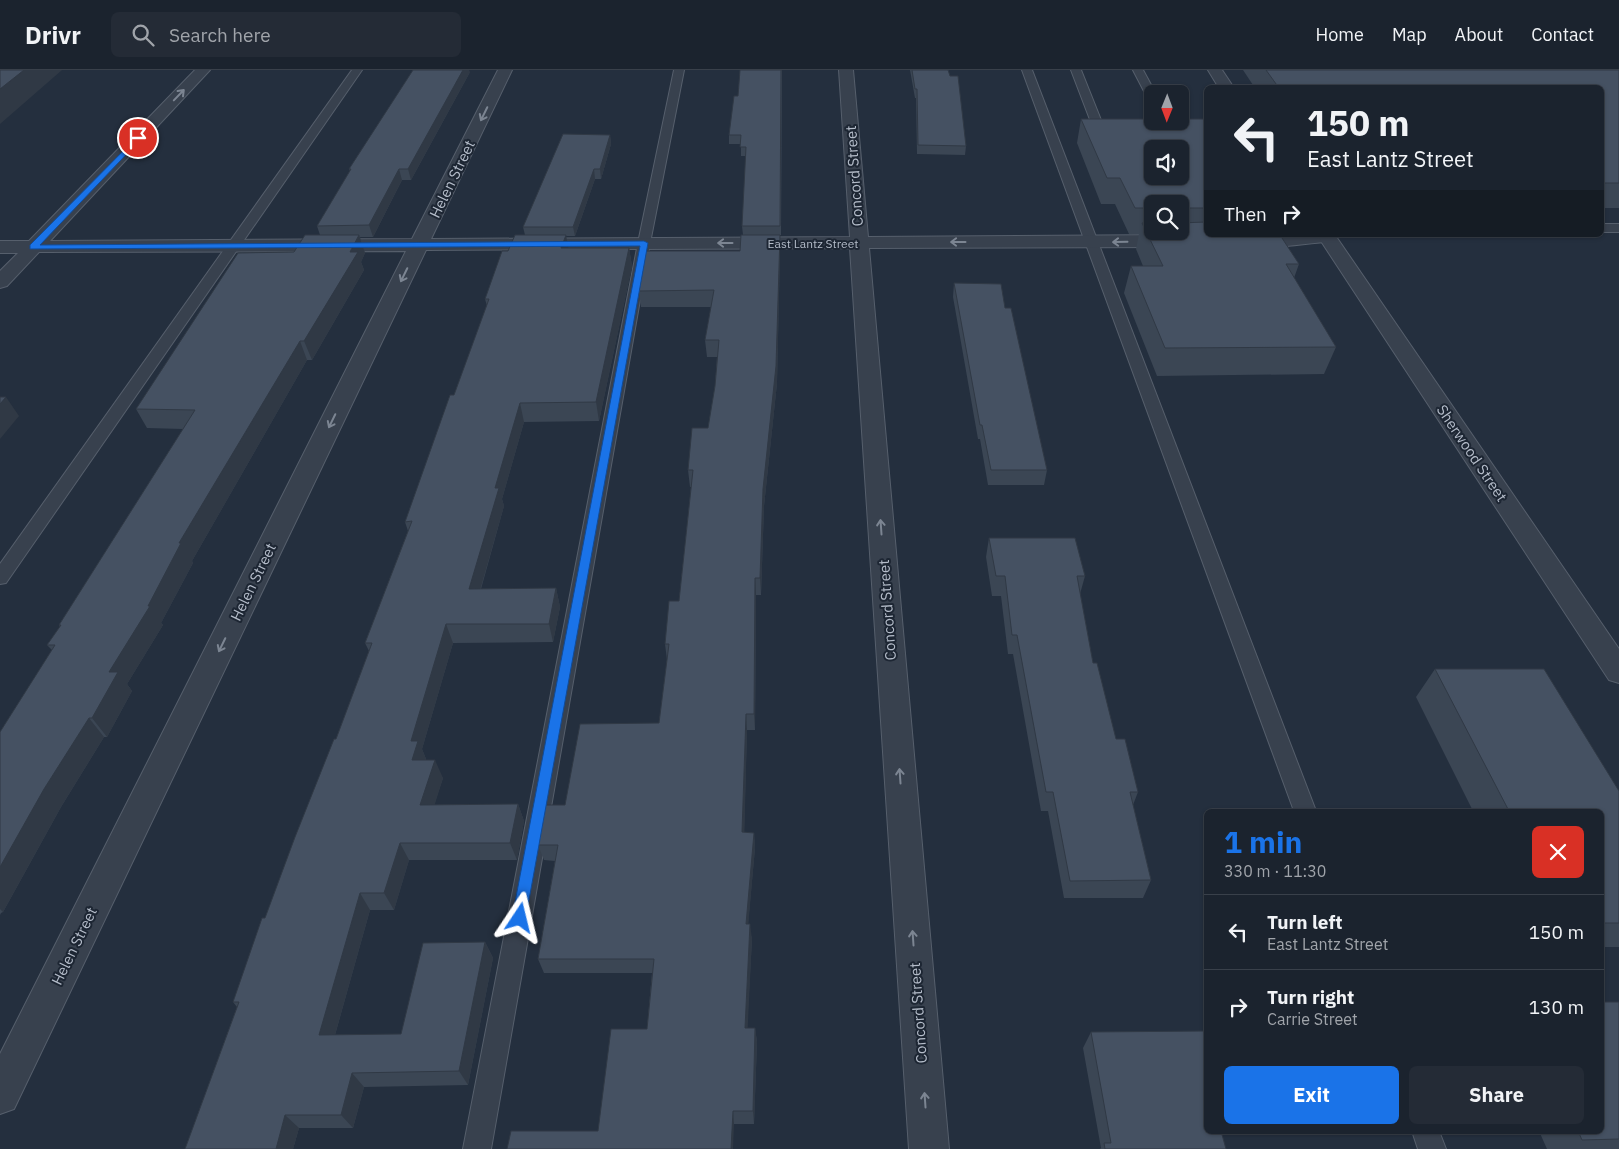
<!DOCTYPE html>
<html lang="en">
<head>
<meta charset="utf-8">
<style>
	:root { --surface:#1b232e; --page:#242b36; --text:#f1f3f6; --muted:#a0a4aa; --line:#39404a; --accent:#1a73e8 }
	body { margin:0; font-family:"IBM Plex Sans",sans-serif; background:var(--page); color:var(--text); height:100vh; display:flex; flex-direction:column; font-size:19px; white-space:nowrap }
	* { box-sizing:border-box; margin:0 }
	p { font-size:16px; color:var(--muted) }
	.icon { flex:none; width:28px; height:28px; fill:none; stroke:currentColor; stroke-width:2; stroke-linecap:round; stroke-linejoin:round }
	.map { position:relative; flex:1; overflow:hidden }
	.panel { position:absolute; left:1204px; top:739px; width:400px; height:325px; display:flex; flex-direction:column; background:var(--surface); border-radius:8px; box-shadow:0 1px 4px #0004,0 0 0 1px var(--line) }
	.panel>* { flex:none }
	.banner { position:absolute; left:1204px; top:15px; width:400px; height:152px; border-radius:8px; box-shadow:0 1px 4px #0004,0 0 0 1px var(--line); background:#1b232e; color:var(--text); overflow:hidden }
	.needle { width:32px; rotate:181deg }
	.fabs { position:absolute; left:1144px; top:15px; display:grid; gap:10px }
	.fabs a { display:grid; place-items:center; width:45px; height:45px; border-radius:8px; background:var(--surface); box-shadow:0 1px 4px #0004,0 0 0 1px var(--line); font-size:25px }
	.pin { position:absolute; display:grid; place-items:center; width:42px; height:42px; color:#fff; margin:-21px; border:2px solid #fff; border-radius:50%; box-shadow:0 1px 5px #0007 }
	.me { position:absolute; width:55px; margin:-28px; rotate:10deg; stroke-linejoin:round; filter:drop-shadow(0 0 4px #0008) }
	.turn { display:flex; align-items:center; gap:18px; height:105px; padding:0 20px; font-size:22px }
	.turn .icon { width:65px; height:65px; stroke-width:2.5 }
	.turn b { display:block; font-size:35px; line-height:42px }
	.then { display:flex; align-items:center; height:48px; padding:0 20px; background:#0003; gap:10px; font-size:19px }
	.round { display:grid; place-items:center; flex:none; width:52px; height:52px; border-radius:8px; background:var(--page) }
	.head { display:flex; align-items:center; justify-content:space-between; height:85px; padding:0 20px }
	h1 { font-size:30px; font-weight:800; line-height:38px; color:var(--accent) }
	.button { display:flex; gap:10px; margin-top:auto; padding:10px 20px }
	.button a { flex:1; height:58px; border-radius:8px; background:var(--accent); color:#fff; font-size:20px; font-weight:800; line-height:58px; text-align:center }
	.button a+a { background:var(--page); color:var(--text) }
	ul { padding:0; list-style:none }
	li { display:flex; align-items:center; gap:15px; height:75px; padding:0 20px; border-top:1px solid var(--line) }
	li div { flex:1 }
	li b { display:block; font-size:19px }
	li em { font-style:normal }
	header { display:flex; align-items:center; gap:30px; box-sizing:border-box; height:70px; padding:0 25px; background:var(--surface); border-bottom:1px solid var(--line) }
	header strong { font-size:24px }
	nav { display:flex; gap:28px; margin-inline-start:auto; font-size:18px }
	.search { width:350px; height:45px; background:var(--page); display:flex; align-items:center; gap:12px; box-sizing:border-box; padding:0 18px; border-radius:8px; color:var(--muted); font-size:19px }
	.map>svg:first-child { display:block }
</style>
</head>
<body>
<header>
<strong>Drivr</strong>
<div class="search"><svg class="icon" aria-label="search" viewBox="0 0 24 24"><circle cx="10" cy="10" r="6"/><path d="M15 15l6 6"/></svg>Search here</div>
<nav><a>Home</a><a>Map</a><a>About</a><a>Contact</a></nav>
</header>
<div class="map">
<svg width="1619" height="1079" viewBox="0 0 1619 1079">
	<rect width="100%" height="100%" fill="#242f3e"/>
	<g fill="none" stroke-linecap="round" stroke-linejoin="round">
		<!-- service casing -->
		<g stroke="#565f6c" stroke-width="2">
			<g id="service">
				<path d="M352,0H362L6,513L0,514V494Z"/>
				<path d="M674,0H684L650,173L491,1079H463L638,173Z"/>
				<path d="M1022,0H1032L1316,741H1294Z"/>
				<path d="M1071,0H1081L1107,65L1114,68L1112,70L1103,71L1097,68Z"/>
				<path d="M1133,0H1143L1156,24H1152V30L1147,27Z"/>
				<rect x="1601" y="154" width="18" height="8"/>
				<path d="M1412,1061H1439L1446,1079H1418Z"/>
			</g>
		</g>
		<!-- minor casing -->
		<g stroke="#565f6c" stroke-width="2">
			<g id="minor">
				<path d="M195,0H210L50,171L412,169L498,0H512L431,169L850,167L839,0H853L868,167L1175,165L1182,167L1184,171L1182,175L1175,177L869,178L949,1079H909L850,178L426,180L14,1039L0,1044V984L406,181L39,182L7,216L0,218V201L18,183H0V171H29Z"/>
				<path d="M1243,165H1335V166L1333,170L1326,172C1299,174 1266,181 1239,174L1237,170L1239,166Z"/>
			</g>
		</g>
		<!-- tertiary casing -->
		<g stroke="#565f6c" stroke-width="2">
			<g id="tertiary">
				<path d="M1208,0H1222L1234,18H1219Z"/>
				<path d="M1317,165H1335L1619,579V613L1609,610Z"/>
			</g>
		</g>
		<!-- service -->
		<use href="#service" fill="#38414e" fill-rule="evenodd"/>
		<!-- minor -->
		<use href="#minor" fill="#38414e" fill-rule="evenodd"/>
		<!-- tertiary -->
		<use href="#tertiary" fill="#38414e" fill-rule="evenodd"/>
	</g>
	<!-- wall -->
	<g fill="#3b4654" fill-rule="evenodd">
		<path d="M782,0L781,165H780V181L777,313L764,436L761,525H756L755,660H747L744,762L754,763L755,778L748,854L752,869L747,958H755L757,972L754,1054H734L598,1061L647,959L652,903H544L538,889L555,791L544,790L538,775L565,735L659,653L667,590L665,574L679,531L691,417H690L688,400L708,358L715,316L717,287H707L705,270L711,237H641L639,221L740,181L743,165L742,156L746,86H741V74H729V65L738,26Z"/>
		<path d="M910,0H948L966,76L965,85L917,84L916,28H915Z"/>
		<path d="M1243,0H1619V138H1601V18H1255Z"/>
		<path d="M470,2L411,110H402L373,167H360L365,183L361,192L364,200L312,290H307L192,491L193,493L161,553L163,555L127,614L132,621L107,667H104L61,737L3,842L1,843L0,845V662L52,580L47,575L60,557L59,555L183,359L147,358L136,339L294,182L320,165L317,156L350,101L349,99Z"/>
		<path d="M1081,49H1206V165L1299,194L1294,208L1336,277L1324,304L1157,306L1124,223L1131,196H1143L1136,179L1139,164H1129L1115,134H1101L1077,73ZM1152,134H1180V161H1152Z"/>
		<path d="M610,65L611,74L601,109H595L575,166H566L568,178H629L632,196L599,351L524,352L502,429L504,436L481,519L556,518L560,537L553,572L453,573L422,679L426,689V690L443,708L434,735L518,734L524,751L517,790H409L394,840H370L335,965L401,964L485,872L493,888L468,1015L364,1017L353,1058H299L293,1079H185L237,937L233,932L265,848L336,669L369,581L365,573L408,461L405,452L454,325L487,236L485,229L508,181L525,165L523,157Z"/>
		<path d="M954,213L1005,238L1047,400L1044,415H988L980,369H978L953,227Z"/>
		<path d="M989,468L1085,506L1080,524L1093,593L1116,669L1138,722L1133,735L1151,810L1143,828H1064L1048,741H1041L1013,584H1008L1001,526H992L986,487Z"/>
		<path d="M1435,599L1619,721V877H1601V741H1473L1416,627Z"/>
		<path d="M1619,932V1079H1547L1539,1061H1601Z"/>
		<path d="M1091,962L1206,1061L1226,1079H1100L1101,1078L1083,978Z"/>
	</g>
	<!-- shaded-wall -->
	<g fill="#303945">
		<path d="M24,0H62L0,54V19Z"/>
		<path d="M463,0H469L470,2L411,110L408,99Z"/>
		<path d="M610,65L611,74L601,109L600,99Z"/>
		<path d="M399,99L402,110L373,167L369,155Z"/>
		<path d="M594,99L595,109L575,166L573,157Z"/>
		<path d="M359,165L365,183L361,192L364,200L312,290L304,271Z"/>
		<path d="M566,165L569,182L561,178Z"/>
		<path d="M780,165V181L777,313L764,436L761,525L760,508L763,419Z"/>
		<path d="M629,178L632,196L599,351L596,332Z"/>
		<path d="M300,271L307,290L192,491L193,493L161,553L163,555L127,614L132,621L107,667L92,648L109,602L148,536L179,473Z"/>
		<path d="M6,327L19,346L0,369V334Z"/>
		<path d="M520,333L524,352L502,429L504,436L475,538L469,519L495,418Z"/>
		<path d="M755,508L756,525L755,660L754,644Z"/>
		<path d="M556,518L560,537L553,572L549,554Z"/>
		<path d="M446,554L453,573L422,679L426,689L420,708L412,690L411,671Z"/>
		<path d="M746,644L747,660L744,778L742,762Z"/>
		<path d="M89,648L104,667L61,737L3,842L0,839V797L44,719Z"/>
		<path d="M435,690L443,708L429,753L420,735Z"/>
		<path d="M518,734L524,751L517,790L510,773Z"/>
		<path d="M754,763L755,778L747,869L746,854Z"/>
		<path d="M400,773L409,790L394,840L384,823Z"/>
		<path d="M360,823L370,840L331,979L319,965Z"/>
		<path d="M750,854L752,869L747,972L745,958Z"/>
		<path d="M485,872L493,888L468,1015L459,1001Z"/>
		<path d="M755,958L757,972L754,1054L753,1041Z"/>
		<path d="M352,1003L364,1017L353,1058L341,1045Z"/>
		<path d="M733,1041L734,1054L733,1079H731Z"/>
		<path d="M285,1045L299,1058L293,1079H276Z"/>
	</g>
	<!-- building -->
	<g fill="#455162" stroke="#303945" fill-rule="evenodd">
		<path d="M0,0H24L0,19Z"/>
		<path d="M413,0H463L408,99H399L369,155L317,156L351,99H349Z"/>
		<path d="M740,0H781L780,156H742L746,77H740L741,65H729L734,26H738Z"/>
		<path d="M912,0H948L950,6H958L966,76L918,75L917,19H915Z"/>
		<path d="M1266,0H1619V113H1601V18H1279Z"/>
		<path d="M1081,49H1152V51H1180V49H1206V138H1180V134H1152V138H1135L1120,108H1107ZM1152,79H1180V106H1152Z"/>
		<path d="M563,64L610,65L600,99H594L573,157H523Z"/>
		<path d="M1206,152V165H1280L1299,194H1286L1336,277L1165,278L1131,196H1163L1142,153H1152V161H1180V153Z"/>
		<path d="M305,165H359L350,182H358L304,271H300L179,473H181L148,536H150L109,602H118L92,648H89L44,719L0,797V662L55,575H47L61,555H59L195,340L136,339L238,183L294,182Z"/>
		<path d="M515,165H566L561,178H629L596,332L520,333L495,418H499L469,519L556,518L549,554H446L411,671H418L412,690H435L420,735L518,734L510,773H400L384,823H360L319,965L401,964L423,873L485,872L459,1001L352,1003L341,1045H285L276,1079H185L239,932H233L262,848H265L295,767L334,669H336L372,573H365L412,451L405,452L450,325H454L489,229H485L502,181H508Z"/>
		<path d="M741,165H780L776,296L763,419L760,508H755L754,644H746L742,762L754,763L746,854H750L745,958H755L753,1041H733L731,1079H507L511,1061H598L611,959H647L654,889H538L558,775H538L545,735H565L580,654L659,653L669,574H665L669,531H679L693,400H688L692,358H708L715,316L719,270H705L714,220L639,221L646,181H740Z"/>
		<path d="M954,213L1001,214L1005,238H1011L1047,400H991L982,355H980Z"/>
		<path d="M0,327H6L0,334Z"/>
		<path d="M989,468H1075L1085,506H1077L1093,593H1097L1116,669H1125L1138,722H1130L1151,810L1070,811L1053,722H1046L1017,565H1012L1005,506H996Z"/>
		<path d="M1435,599H1544L1619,721V853H1601V741H1509Z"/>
		<path d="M1601,932H1619V1069L1582,1070L1578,1061H1601Z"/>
		<path d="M1206,961V1061H1221L1226,1079H1105L1104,1073H1111L1091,962Z"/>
	</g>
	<!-- one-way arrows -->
	<defs><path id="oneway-shaft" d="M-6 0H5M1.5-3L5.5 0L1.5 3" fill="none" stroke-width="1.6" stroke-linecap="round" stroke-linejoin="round" transform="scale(1.25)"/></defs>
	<g stroke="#7c8592">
		<use href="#oneway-shaft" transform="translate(179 25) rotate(-46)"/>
		<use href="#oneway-shaft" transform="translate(484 44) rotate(116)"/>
		<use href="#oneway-shaft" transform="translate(958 172) rotate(180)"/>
		<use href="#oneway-shaft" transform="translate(1120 172) rotate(179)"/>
		<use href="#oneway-shaft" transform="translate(725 173) rotate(180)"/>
		<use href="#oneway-shaft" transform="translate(404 205) rotate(116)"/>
		<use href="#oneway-shaft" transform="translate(332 351) rotate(116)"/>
		<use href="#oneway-shaft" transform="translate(881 457) rotate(-94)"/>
		<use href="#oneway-shaft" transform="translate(222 575) rotate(116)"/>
		<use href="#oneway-shaft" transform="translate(900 706) rotate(-94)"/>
		<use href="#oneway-shaft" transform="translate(913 868) rotate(-94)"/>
		<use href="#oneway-shaft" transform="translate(925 1030) rotate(-94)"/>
	</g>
	<!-- route -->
	<path fill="#1a73e8" stroke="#114b97" d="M138,66L140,67V70L40,175L644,171L648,173L525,852L520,854L514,852L512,848L640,176L30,179V175Z"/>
	<g text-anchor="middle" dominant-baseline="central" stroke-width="4" stroke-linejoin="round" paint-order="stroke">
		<!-- far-street labels -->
		<g font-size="12" fill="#b4bcc9" stroke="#1d2633">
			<text x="813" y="173">East Lantz Street</text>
		</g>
		<!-- street labels -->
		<g font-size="15" fill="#b4bcc9" stroke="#1d2633">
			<text transform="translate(854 106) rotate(-94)">Concord Street</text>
			<text transform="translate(452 109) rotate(-64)">Helen Street</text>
			<text transform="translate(1472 383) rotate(56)">Sherwood Street</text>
			<text transform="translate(253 512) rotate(-64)">Helen Street</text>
			<text transform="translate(887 540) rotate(-94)">Concord Street</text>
			<text transform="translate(74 876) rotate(-64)">Helen Street</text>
			<text transform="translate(918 943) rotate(-94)">Concord Street</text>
		</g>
	</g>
</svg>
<div class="fabs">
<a><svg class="needle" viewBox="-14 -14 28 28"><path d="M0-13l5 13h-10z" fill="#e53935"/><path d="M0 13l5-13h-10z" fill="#a0a4aa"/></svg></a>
<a><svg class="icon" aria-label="sound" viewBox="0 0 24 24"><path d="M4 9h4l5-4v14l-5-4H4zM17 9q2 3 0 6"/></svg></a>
<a><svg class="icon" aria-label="search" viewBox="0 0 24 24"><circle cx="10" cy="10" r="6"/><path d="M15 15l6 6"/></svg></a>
</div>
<div class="pin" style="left:138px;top:68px;background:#d93025"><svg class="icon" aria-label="arrive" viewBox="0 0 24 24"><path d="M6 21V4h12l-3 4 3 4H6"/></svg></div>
<svg class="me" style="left:520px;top:848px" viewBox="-20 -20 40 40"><path d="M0-17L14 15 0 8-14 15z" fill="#1a73e8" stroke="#fff" stroke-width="4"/></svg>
<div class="banner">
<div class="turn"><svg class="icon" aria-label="left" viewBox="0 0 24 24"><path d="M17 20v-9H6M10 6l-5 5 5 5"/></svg><div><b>150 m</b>East Lantz Street</div></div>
<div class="then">Then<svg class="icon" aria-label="right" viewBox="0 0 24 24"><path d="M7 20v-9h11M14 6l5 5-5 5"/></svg></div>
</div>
<section class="panel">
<div class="head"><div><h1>1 min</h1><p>330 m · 11:30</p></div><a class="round" style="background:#d93025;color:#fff"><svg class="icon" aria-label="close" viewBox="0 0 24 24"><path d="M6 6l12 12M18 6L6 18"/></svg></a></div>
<ul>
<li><svg class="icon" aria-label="left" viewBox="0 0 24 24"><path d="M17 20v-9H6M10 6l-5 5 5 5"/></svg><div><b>Turn left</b><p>East Lantz Street</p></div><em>150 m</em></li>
<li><svg class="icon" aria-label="right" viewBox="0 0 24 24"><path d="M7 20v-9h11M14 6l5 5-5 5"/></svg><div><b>Turn right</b><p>Carrie Street</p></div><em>130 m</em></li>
</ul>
<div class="button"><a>Exit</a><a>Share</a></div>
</section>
</div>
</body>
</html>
